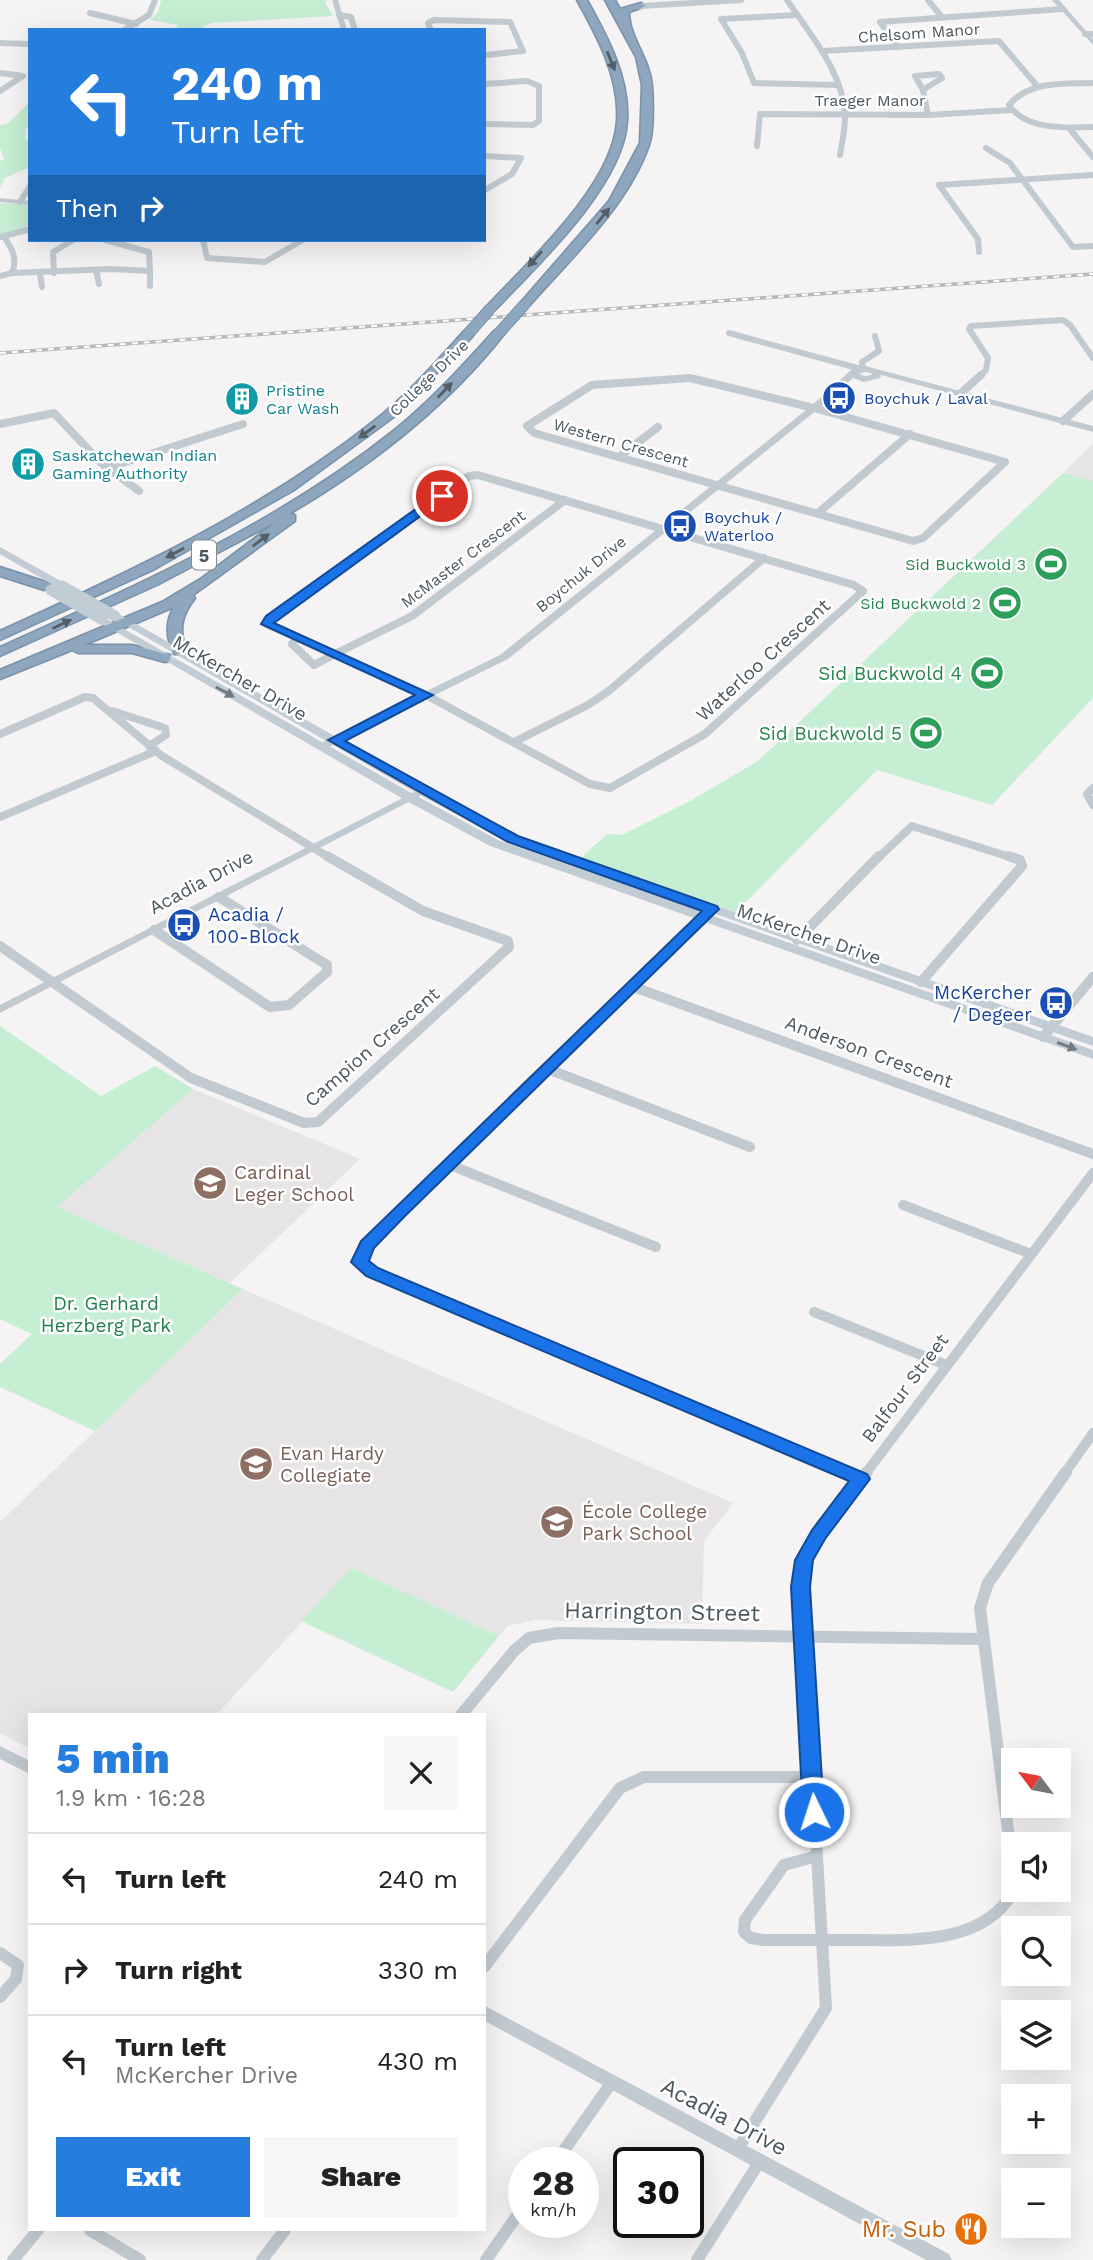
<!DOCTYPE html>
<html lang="en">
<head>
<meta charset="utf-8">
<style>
	:root { --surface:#fff; --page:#f6f6f6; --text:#222; --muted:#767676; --line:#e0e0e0; --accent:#257ddd }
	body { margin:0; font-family:"Work Sans",sans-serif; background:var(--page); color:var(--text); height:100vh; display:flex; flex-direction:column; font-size:26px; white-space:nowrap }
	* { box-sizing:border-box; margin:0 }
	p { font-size:23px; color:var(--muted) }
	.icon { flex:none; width:38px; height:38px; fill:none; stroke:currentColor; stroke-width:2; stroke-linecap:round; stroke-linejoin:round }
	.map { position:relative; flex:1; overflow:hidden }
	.drawer { position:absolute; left:28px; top:1713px; width:458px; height:518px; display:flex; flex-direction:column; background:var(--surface); border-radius:0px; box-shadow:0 7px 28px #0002 }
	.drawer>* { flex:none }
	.hud { position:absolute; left:28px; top:28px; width:458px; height:214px; border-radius:0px; box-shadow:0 7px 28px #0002; background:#257ddd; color:#fff; overflow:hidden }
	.needle { width:46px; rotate:302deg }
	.controls { position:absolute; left:1001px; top:1748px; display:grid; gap:14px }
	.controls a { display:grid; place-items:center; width:70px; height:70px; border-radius:0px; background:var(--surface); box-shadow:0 7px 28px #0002; font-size:35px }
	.speed { position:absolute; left:508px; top:2147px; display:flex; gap:14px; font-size:35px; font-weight:700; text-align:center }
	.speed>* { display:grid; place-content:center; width:91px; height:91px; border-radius:50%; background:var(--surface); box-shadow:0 7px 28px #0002; line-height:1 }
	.speed small { font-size:18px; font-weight:400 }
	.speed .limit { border:4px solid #111; border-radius:10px; background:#fff; color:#111 }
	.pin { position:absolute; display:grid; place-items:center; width:60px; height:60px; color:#fff; margin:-30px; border:4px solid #fff; border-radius:50%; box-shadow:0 2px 7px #0007 }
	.me { position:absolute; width:77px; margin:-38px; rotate:356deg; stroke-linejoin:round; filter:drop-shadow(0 0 5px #0008) }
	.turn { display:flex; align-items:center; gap:24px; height:147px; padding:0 28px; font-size:32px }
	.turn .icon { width:91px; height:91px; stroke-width:2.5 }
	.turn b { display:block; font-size:49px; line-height:60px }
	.then { display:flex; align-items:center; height:66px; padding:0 28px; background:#0003; gap:14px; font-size:26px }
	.round { display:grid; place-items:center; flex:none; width:74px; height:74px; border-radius:0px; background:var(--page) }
	.head { display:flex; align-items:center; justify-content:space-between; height:119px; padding:0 28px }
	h1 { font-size:42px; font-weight:800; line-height:52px; color:var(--accent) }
	.cta { display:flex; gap:14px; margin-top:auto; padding:14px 28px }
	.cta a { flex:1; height:80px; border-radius:0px; background:var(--accent); color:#fff; font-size:28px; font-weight:800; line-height:80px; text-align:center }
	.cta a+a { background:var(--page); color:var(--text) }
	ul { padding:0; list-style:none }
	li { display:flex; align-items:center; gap:21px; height:91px; padding:0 28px; border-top:2px solid var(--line) }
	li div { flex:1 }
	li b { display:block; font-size:26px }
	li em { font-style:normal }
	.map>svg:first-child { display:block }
</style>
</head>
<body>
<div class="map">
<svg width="1093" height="2260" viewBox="0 0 1093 2260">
	<rect width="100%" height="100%" fill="#f5f3f3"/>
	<!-- education -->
	<g fill="#e6e4e4">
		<path d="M1093,444V481L1063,473Z"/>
		<path d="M193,1089L360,1159L230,1283L56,1207Z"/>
		<path d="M243,1289L733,1503L704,1541L702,1624L535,1620L508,1626L499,1636L352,1568L216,1715H30V1749L0,1733V1522Z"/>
	</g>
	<!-- green -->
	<g fill="#c5eed3">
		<path d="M161,0H329L325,2L333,16L211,23L203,27L204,30H171L179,25L150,20L158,12Z"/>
		<path d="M30,102V125L26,129L25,139L30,140V167L5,178L0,188V161L4,159L0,148V125L7,124Z"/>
		<path d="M0,203L30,205V225L0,235Z"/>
		<path d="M1063,473L1093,481V698L992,805L877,770L736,912L581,858L607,834L622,835L692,800L758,761Z"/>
		<path d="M0,1026L101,1096L155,1066L193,1089L57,1207L243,1289L95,1431L0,1387V1364L32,1334L0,1319Z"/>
		<path d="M352,1568L499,1636L453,1692L301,1621Z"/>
	</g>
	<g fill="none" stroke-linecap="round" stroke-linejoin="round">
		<!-- motorway casing -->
		<g stroke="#7992aa" stroke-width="3">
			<g id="motorway">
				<path d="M577,0H587C607,36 630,78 627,121C624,185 537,266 494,311H486V307C529,261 613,185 617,121C620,78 597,36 577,0Z"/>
				<path d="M605,0H615L620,9L641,3L646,6L629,12C629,38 650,58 652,86C653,100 654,132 649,145C628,206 571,258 529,306H521V302L609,201L640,143L642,85L636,57Z"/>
				<path d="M468,330L474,334L472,337L395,416L294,490L153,570L0,640V631C130,572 261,511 374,421C407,395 435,363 464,331Z"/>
				<path d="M495,330L505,333C447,407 369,467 289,514L295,515V521L193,595L195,598C181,616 179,629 186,651L184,654H174C166,638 165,622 174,607L84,645H132L170,655V661L165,662L132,653H78L72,650L0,679V670L162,602L202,578L276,522L159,584L0,656V647C136,586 275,525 392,432C430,402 462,366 495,330Z"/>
				<path d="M0,567L49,583L51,586L44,590L0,576Z"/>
			</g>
		</g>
		<!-- minor-far3 -->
		<g stroke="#c1cad0" stroke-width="6">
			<path d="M787,0C810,34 844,73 845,117C845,130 842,143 840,155"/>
			<path d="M928,0L941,16"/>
			<path d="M641,6L741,0"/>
			<path d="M90,13L136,24"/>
			<path d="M339,15L351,17L355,30"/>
			<path d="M797,15L721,19L742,53L754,83L837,85"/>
			<path d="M124,30L149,15L155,0"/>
			<path d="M431,30L428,23L434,20L510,22L523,51L485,55"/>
			<path d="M1085,34H1093"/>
			<path d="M0,43L30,44"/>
			<path d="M898,47L880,22L1063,9"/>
			<path d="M822,51L999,41L1038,87"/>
			<path d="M0,73L23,76L0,91"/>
			<path d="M939,74L942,78L923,90L915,76Z"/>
			<path d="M1093,83C1064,84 1030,80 1009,105C1025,130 1066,128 1093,127"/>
			<path d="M485,84L527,81L539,86V121L533,125L485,124"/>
			<path d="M923,90L928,115"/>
			<path d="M1069,128L1093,157"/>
			<path d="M757,146L760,114L928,115L1011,110"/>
			<path d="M986,148L1010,163L1073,247L1093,246"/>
			<path d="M485,156L521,158L512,174L485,190"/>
			<path d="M939,185L1093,175"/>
			<path d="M939,185L978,239L979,252"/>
			<path d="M20,202L30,186"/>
			<path d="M1,237L30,229"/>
			<path d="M203,240L207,258L265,262L301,241L296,240"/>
			<path d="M96,270L99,284"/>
			<path d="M150,271V286"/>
			<path d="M12,273L111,269L150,271L149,252L105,240"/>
			<path d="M54,273L53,252L73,240"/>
			<path d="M40,274L42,287"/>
			<path d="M0,276L12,273C18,259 12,248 4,237"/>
			<path d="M729,333L861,369"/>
			<path d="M863,369L862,362L879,351L875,336"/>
			<path d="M979,377L986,370L988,358L969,329L971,326L1063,320L1070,325L1093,358"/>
		</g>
		<!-- minor-far2 -->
		<g stroke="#c1cad0" stroke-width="8">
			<path d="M690,378L814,408L1005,462L923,538L913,541L534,433L527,426L592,385Z"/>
			<path d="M960,394L981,375"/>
			<path d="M1063,421L1093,394"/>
			<path d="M0,424L54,413L101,463L139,491"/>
			<path d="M619,457L658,427"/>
			<path d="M107,468L243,424"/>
			<path d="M478,475L854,585L863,591L705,734L610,788L590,784L426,695L267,624L270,618L469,476Z"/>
			<path d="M818,513L910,434"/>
			<path d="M297,637L292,644L314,665L337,653"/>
			<path d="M337,653L412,616L565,500"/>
			<path d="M112,711L165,728L166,735L149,746"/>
			<path d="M0,734L85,697L93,698L162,756L330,858"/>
			<path d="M514,742L588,705L610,690L764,558"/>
			<path d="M1093,788L1087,794L1093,805"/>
			<path d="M0,817L156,751"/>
			<path d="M878,858L912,826L1013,858"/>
		</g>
		<!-- minor-far1 -->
		<g stroke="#c1cad0" stroke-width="10">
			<path d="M711,909L367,1245L359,1262L372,1272L848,1473"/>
			<path d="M154,930L270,1007L289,1005L327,972V965L219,897"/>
			<path d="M797,940L879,856"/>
			<path d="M0,946L191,1078L304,1123L318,1122L509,947L508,941L423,911L327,856"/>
			<path d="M921,982L1022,866L1020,860L1008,856"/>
			<path d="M631,986L1093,1154"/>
			<path d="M1043,1037L1093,977"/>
			<path d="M548,1069L750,1147"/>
			<path d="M450,1165L656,1247"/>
			<path d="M903,1205L1031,1254"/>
			<path d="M814,1312L946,1365"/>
			<path d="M866,1473L1093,1173"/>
			<path d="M1065,1473L1093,1433"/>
		</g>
		<!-- minor -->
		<g stroke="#c1cad0" stroke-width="12">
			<path d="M843,1472L861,1479"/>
			<path d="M461,1715L514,1651L529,1638L558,1633L982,1639"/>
			<path d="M817,1856L784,1865L745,1920L744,1932L751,1938L763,1940C793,1940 824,1940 854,1940C908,1940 984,1946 1014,1890"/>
			<path d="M1013,1870L980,1608L988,1583L1066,1472"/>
			<path d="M0,1953L18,1965L16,1979L0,1997"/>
			<path d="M485,1966L620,1788L644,1777H811"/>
			<path d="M737,2150L826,2008L801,1587L804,1560L819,1535L867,1472"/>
			<path d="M555,2163L612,2082"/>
			<path d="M90,2230L140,2260"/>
			<path d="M13,2260L38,2230"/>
			<path d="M262,2260L285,2230"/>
			<path d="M486,2260L523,2207"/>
			<path d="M697,2260L760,2161"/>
		</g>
		<!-- tertiary -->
		<g fill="#c1cad0" fill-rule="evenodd">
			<path d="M332,0H338L347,30H341Z"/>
			<path d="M1052,0H1059L1093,39V45Z"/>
			<path d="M0,198L30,201V205L0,202Z"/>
			<path d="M865,366L1093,426V432L881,375L880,378L864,382L853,378L817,410L508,659L325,749H317V745L500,655L811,406L851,370ZM865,372L871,373L872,375L865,376L859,374Z"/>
			<path d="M422,788L427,791L426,793L0,1013V1005Z"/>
			<path d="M0,1746L30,1761V1774L0,1759Z"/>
			<path d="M485,2006L949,2254L952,2260H926L485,2021Z"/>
		</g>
		<!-- secondary -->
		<g fill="#c2ccd5" fill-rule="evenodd">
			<path d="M0,547L66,584L67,586L62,589L58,588L0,554Z"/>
			<path d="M117,613L426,788L517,836L1093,1037V1046L509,842L418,794L113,618V614Z"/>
			<path d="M103,617L413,794L498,840L1093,1050V1059L490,846L405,800L99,622L97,620Z"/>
		</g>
		<!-- motorway -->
		<use href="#motorway" fill="#8ea7be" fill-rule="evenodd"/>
		<!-- rail casing -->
		<g stroke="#b5b8bc" stroke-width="3.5">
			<path id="rail" d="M0,353L1093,274"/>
		</g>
		<!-- rail -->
		<use href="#rail" stroke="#fff" stroke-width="2" stroke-dasharray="6" stroke-linecap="butt"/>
		<!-- motorway-bridge casing -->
		<g stroke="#7992aa" stroke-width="12" stroke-linecap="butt">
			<g id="motorway-bridge">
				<path d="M499,333L525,304"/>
				<path d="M468,334L490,309"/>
			</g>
		</g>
		<!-- secondary-bridge -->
		<g stroke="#c2ccd5" stroke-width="11">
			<path d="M62,586L115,616"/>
			<path d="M51,590L103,620"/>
		</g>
		<!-- motorway-bridge -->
		<use href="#motorway-bridge" stroke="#8ea7be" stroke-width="10"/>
	</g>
	<!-- one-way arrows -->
	<defs><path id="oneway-solid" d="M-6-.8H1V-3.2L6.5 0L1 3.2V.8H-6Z" transform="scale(1.75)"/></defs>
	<g fill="#525f68">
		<use href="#oneway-solid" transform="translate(611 61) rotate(68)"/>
		<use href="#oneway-solid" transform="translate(603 216) rotate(-51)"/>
		<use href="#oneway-solid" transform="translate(535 259) rotate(132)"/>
		<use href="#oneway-solid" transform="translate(445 390) rotate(-46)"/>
		<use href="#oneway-solid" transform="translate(367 432) rotate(143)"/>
		<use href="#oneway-solid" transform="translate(261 540) rotate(-37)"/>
		<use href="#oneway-solid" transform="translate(175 553) rotate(152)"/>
		<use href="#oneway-solid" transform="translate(62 624) rotate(-25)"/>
	</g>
	<g fill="#6f7a82">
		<use href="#oneway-solid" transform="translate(225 692) rotate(29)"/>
		<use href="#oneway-solid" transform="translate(1067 1046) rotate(20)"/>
	</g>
	<!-- route -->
	<path fill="#1a73e8" stroke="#114b97" stroke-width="2" d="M438,493L448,496L274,623L433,695L345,741L518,836L717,906L719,909L404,1217L374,1248L369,1261L378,1268L867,1474L870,1479L825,1539L813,1560L810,1587L824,1812L821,1818L814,1820L806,1818L803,1812L791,1587L795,1560L812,1530L849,1481L366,1276L351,1262L361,1241L702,911L508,842L328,740L415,695L261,624L266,616Z"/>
	<!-- icons -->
	<defs>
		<g id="bus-disc" transform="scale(1.75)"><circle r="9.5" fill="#1a4fb4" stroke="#fff"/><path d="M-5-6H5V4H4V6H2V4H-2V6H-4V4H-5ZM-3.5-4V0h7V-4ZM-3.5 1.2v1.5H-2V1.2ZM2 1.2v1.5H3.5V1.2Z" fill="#fff"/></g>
		<g id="building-disc" transform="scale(1.75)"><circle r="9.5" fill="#0f9aa8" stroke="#fff"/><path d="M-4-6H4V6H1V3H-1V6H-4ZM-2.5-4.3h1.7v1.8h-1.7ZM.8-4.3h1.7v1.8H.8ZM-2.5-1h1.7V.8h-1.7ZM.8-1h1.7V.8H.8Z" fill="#fff"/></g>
		<g id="stadium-disc" transform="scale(1.75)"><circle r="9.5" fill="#2e9e5b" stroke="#fff"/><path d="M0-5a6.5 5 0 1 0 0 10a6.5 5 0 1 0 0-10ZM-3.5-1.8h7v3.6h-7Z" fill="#fff"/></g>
		<g id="school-disc" transform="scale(1.75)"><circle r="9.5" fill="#8d6e63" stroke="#fff"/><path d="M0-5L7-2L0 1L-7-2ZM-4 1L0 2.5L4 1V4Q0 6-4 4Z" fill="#fff"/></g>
		<g id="restaurant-disc" transform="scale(1.75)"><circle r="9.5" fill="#e8710a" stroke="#fff"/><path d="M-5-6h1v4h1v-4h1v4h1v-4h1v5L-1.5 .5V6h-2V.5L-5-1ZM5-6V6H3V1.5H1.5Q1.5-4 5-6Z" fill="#fff"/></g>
	</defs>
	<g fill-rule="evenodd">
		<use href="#bus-disc" x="839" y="398"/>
		<use href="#building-disc" x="242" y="399"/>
		<use href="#building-disc" x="28" y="464"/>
		<use href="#bus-disc" x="680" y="526"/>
		<use href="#stadium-disc" x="1051" y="564"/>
		<use href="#stadium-disc" x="1005" y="603"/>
		<use href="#stadium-disc" x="987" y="673"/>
		<use href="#stadium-disc" x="926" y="733"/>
		<use href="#bus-disc" x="184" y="925"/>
		<use href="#bus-disc" x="1056" y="1003"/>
		<use href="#school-disc" x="210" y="1183"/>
		<use href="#school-disc" x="256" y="1464"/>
		<use href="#school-disc" x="557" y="1522"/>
		<use href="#restaurant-disc" x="971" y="2229"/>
	</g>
	<g text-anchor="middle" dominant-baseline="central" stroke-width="5" stroke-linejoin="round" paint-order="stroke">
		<!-- far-street labels -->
		<g font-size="16" fill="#4b575f" stroke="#fff">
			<text transform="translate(919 33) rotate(-4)">Chelsom Manor</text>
			<text x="870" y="100">Traeger Manor</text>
			<text transform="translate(429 378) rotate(-44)">College Drive</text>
			<text transform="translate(621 443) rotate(16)">Western Crescent</text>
			<text transform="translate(463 559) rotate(-37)">McMaster Crescent</text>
			<text transform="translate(581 574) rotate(-39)">Boychuk Drive</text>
		</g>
		<!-- far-culture labels -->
		<g font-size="16" fill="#0d838f" stroke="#fff" text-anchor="start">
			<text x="266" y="390">Pristine<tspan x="266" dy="18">Car Wash</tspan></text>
			<text x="52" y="455">Saskatchewan Indian<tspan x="52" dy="18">Gaming Authority</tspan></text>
		</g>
		<!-- far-transit labels -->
		<g font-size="16" fill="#164399" stroke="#fff" text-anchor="start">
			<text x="864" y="398">Boychuk / Laval</text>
			<text x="704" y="517">Boychuk /<tspan x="704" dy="18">Waterloo</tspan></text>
		</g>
		<!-- far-leisure labels -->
		<g font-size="16" fill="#27864d" stroke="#fff" text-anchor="end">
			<text x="1026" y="564">Sid Buckwold 3</text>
			<text x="981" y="603">Sid Buckwold 2</text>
		</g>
		<!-- shield labels -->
		<rect fill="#fff" stroke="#81898f" stroke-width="2" x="192" y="540.5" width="24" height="29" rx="5"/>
		<g font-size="18" font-weight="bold" fill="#4b575f">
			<text x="204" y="555">5</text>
		</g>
		<!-- street labels -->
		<g font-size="19" fill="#4b575f" stroke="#fff">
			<text transform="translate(763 660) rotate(-42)">Waterloo Crescent</text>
			<text transform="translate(240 678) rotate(30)">McKercher Drive</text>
			<text transform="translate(201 882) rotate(-28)">Acadia Drive</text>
			<text transform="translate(809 934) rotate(19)">McKercher Drive</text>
			<text transform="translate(372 1047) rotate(-41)">Campion Crescent</text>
			<text transform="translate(869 1052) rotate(20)">Anderson Crescent</text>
			<text transform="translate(905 1388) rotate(-53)">Balfour Street</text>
		</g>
		<!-- leisure labels -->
		<g font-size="19" fill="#27864d" stroke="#fff" text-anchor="end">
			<text x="962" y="673">Sid Buckwold 4</text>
			<text x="902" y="733">Sid Buckwold 5</text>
		</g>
		<!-- transit labels -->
		<g font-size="19" fill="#164399" stroke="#fff" text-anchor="start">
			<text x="208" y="914">Acadia /<tspan x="208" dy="22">100-Block</tspan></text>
			<text x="1032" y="992" text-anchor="end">McKercher<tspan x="1032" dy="22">/ Degeer</tspan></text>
		</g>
		<!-- education labels -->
		<g font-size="19" fill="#785e54" stroke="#fff" text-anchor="start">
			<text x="234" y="1172">Cardinal<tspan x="234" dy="22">Leger School</tspan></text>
			<text x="280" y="1453">Evan Hardy<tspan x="280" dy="22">Collegiate</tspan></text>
			<text x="582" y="1511">École College<tspan x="582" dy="22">Park School</tspan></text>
		</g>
		<!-- park labels -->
		<g font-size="19" fill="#1d804a" stroke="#fff">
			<text x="106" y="1303">Dr. Gerhard<tspan x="106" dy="22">Herzberg Park</tspan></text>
		</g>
		<!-- near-street labels -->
		<g font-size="23" fill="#4b575f" stroke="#fff">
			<text transform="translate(662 1612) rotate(1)">Harrington Street</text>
			<text transform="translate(724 2117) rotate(28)">Acadia Drive</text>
		</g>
		<!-- near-food labels -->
		<g font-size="23" fill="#c56008" stroke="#fff" text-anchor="end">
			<text x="946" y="2229">Mr. Sub</text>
		</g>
	</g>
</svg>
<div class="controls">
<a><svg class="needle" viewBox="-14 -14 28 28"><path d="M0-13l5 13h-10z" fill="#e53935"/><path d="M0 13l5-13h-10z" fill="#767676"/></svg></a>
<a><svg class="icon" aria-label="sound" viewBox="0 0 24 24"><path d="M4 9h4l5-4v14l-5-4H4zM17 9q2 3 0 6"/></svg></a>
<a><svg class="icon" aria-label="search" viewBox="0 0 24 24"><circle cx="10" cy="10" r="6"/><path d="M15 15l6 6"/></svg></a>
<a><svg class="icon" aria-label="layers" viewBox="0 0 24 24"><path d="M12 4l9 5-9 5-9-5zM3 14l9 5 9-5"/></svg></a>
<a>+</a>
<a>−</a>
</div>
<div class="speed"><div>28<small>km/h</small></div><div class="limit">30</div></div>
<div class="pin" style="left:442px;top:496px;background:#d93025"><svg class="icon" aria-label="arrive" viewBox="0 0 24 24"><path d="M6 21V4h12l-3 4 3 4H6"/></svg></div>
<svg class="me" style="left:814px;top:1812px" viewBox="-20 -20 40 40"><circle r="17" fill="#1a73e8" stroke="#fff" stroke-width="3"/><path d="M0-11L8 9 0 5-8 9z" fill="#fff"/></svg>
<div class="hud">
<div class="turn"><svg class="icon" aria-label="left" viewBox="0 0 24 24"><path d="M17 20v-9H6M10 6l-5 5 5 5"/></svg><div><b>240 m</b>Turn left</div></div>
<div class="then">Then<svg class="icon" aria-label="right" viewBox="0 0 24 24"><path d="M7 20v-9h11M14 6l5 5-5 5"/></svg></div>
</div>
<section class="drawer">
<div class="head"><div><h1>5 min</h1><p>1.9 km · 16:28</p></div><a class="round"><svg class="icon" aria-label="close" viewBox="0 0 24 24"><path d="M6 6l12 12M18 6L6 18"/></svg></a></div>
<ul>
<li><svg class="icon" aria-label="left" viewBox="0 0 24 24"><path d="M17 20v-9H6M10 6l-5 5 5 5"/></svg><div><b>Turn left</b></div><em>240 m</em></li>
<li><svg class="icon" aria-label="right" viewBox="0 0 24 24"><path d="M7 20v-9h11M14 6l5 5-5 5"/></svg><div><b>Turn right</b></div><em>330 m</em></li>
<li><svg class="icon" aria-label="left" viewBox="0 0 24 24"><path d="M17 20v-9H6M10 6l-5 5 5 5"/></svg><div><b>Turn left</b><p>McKercher Drive</p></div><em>430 m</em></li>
</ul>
<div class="cta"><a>Exit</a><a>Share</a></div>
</section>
</div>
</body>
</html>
